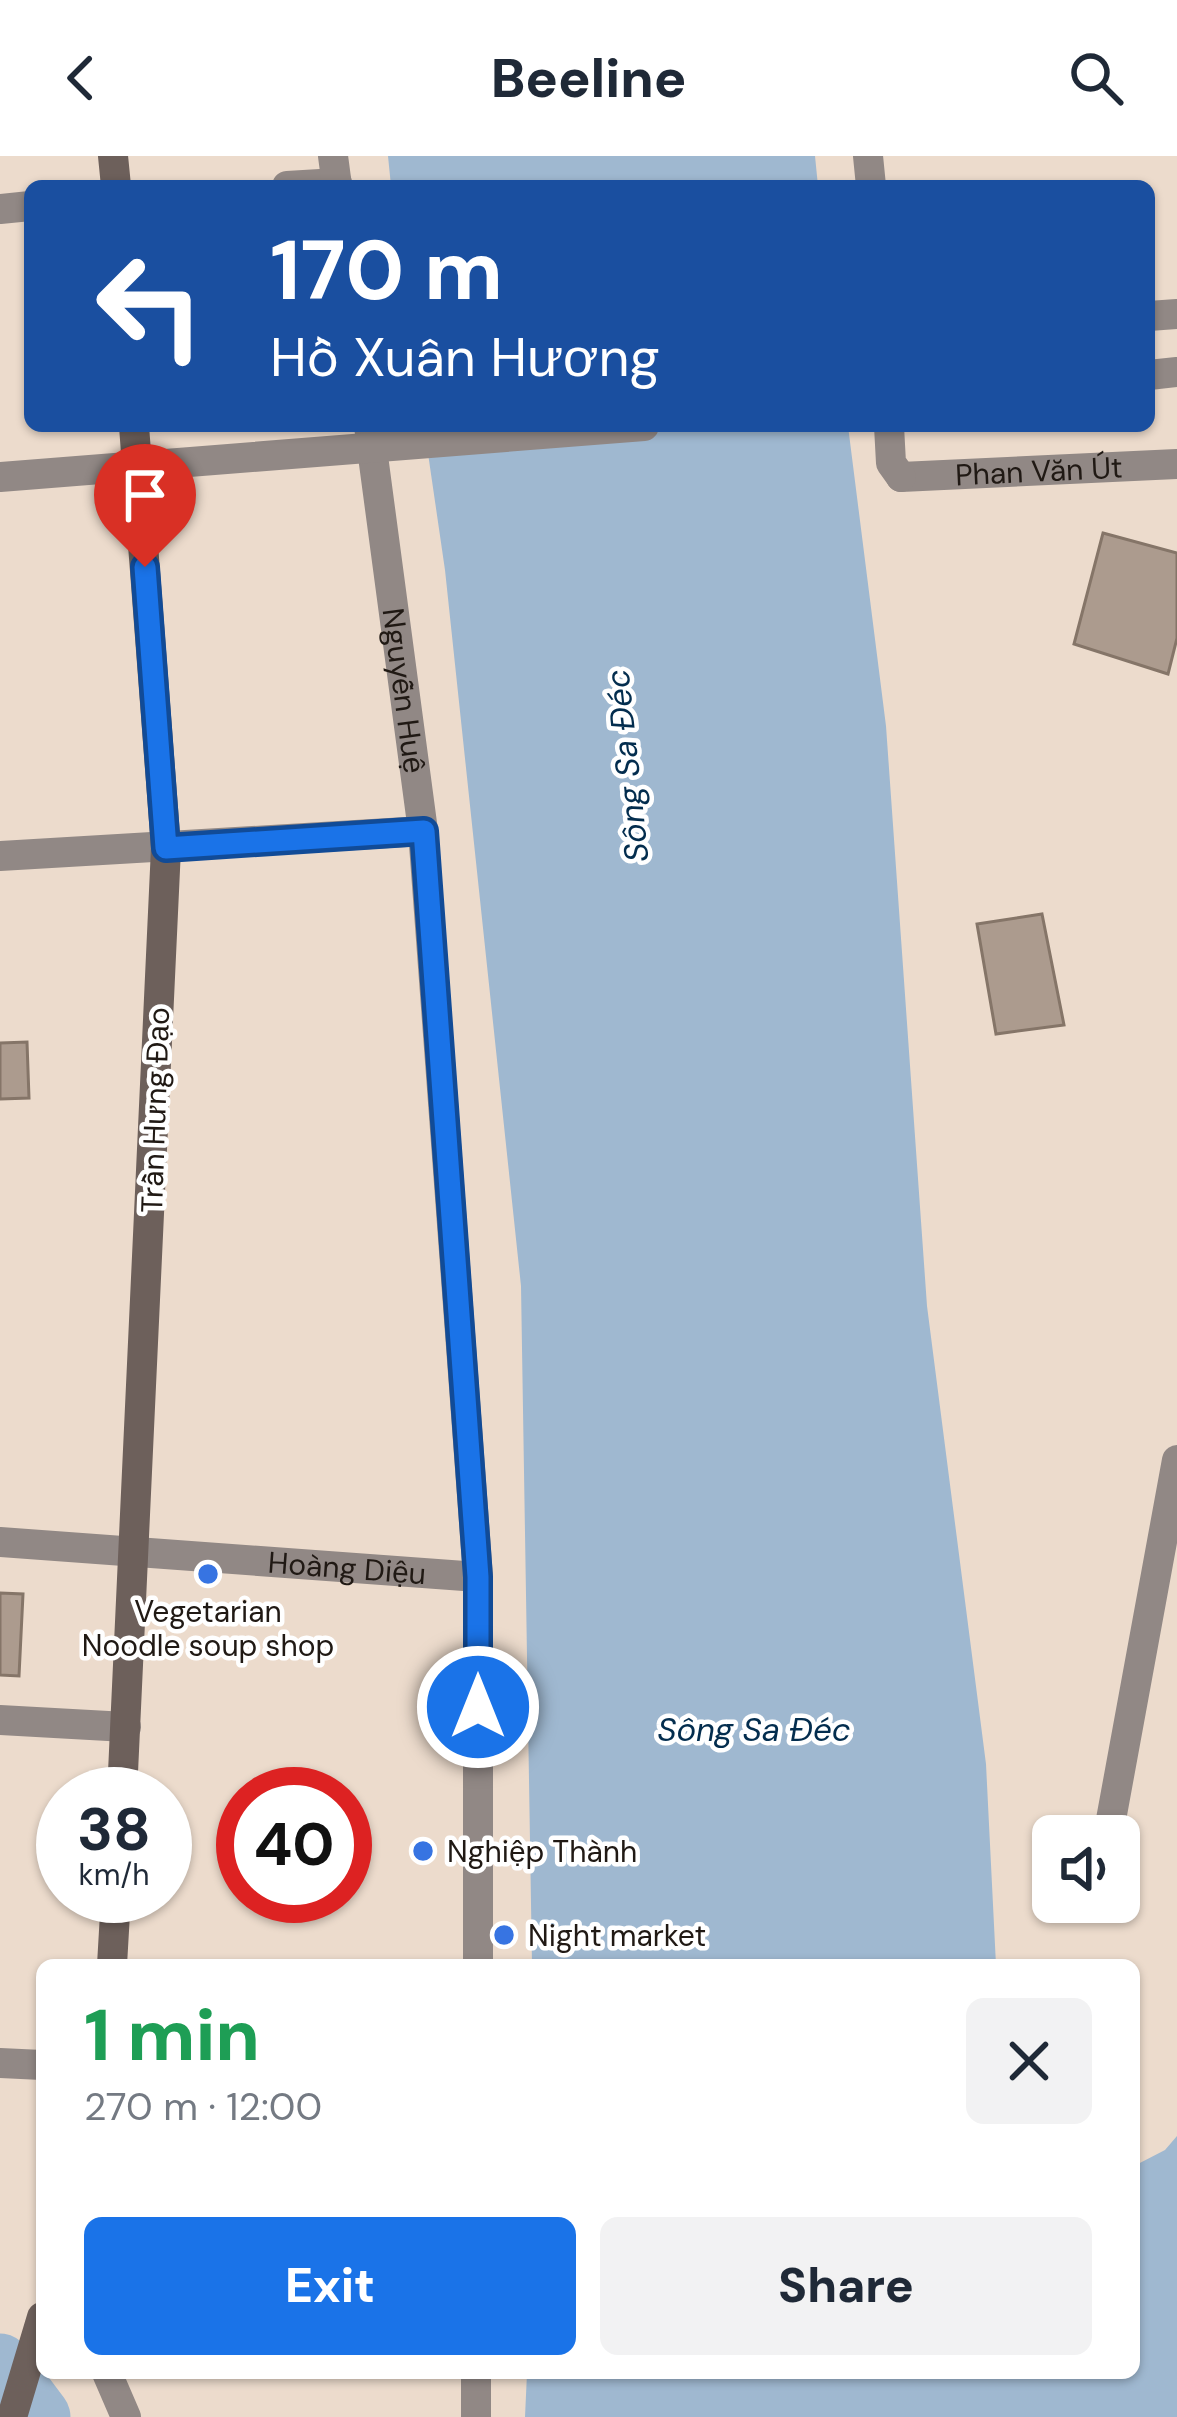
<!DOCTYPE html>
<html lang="en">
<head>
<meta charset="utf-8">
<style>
	:root { --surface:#fff; --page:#f2f2f3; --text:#1f2937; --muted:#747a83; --accent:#1a73e8 }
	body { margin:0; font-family:"DM Sans",sans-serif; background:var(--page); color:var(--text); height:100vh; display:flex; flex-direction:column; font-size:45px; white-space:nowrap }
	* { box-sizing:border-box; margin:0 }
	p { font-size:39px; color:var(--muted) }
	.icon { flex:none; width:66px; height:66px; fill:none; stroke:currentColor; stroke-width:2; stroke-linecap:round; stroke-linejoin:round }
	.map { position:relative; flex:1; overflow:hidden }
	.drawer { position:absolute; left:36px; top:1803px; width:1104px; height:420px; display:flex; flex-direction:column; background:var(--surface); border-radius:18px; box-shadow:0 3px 9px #0004 }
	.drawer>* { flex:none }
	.hud { position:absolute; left:24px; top:24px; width:1131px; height:252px; border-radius:18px; box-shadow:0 3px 9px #0004; background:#1a4fa0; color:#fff; overflow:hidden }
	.fabs { position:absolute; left:1032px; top:1659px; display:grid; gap:24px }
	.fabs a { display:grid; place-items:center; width:108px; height:108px; border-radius:18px; background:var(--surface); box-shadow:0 3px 9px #0004; font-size:60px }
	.speed { position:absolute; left:36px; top:1611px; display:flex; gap:24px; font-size:60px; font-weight:700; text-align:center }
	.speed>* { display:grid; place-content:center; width:156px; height:156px; border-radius:50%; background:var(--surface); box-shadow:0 3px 9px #0004; line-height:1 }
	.speed small { font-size:30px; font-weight:400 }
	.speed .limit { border:18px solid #d22; background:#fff; color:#111 }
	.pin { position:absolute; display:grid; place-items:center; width:102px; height:102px; color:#fff; margin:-123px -51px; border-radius:50% 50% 50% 0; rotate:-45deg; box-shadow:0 0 12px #0007 }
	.pin .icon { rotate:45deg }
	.me { position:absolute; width:132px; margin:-66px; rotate:0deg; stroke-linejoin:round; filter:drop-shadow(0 0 9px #0008) }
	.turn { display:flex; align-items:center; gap:42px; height:252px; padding:0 48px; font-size:54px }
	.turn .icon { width:156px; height:156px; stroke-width:2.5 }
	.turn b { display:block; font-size:84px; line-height:102px }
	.round { display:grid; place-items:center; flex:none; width:126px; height:126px; border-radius:18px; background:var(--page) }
	.overview { display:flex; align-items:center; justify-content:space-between; height:204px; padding:0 48px }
	h1 { font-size:72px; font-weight:800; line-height:90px; color:#1e9e55 }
	.cta { display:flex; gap:24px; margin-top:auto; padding:24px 48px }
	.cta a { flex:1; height:138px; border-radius:18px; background:var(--accent); color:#fff; font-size:48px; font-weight:800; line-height:138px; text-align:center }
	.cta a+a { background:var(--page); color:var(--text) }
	header { display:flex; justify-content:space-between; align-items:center; height:156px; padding:0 48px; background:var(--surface); font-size:54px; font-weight:800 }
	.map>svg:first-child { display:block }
</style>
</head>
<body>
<header><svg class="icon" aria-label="back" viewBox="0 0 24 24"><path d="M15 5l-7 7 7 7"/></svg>Beeline<svg class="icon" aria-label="search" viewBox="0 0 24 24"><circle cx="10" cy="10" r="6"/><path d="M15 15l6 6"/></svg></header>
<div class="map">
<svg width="1177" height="2261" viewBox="0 0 1177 2261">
	<rect width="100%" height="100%" fill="#ecdbcc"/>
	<!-- water -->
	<g fill="#9fb8d0">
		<path d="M388,0H815L818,30H391Z"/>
		<path d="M424,270H848L886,570L927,1150L986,1608L996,1809H532L521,1130L445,414Z"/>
		<path d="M1177,1980V2261H525L527,2217H1134V2010L1165,1994Z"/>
	</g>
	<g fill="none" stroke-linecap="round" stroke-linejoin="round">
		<!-- river -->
		<path stroke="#9fb8d0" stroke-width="63" d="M0,2209L39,2261"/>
	</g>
	<!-- building -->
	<g fill="#ac9b8e" stroke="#857568" stroke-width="3">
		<path d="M1103,377L1177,397V482L1168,518L1074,488Z"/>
		<path d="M1042,758L1064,869L996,878L977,768Z"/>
		<path d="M27,886L29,942L0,943V887Z"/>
		<path d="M0,1437L23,1438L19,1520L0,1519Z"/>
	</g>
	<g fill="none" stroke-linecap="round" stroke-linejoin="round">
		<!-- minor -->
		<g stroke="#918885" stroke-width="30">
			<path d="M287,30L337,27"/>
			<path d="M0,53L30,50"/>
			<path d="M1149,160L1177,158"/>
			<path id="s1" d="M901,321L1177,308"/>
			<path d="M0,700L423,675"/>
			<path id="s2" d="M0,1386L478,1421"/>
			<path d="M0,1564L126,1571"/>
			<path d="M1108,1680L1177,1304"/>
			<path d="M0,1907L42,1909"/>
			<path d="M107,2217L126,2261"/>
		</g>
		<!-- tertiary -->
		<g stroke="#918885" stroke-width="30">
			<path d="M333,0L337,30"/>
			<path d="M868,0L871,30"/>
			<path d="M1149,219L1177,216"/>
			<path id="s3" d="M369,270L423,675L478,1421V1809"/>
			<path d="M889,270L891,307L901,321"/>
			<path d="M0,321L644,270"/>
			<path d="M476,2261V2217"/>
		</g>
		<!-- secondary -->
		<g stroke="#6d605b" stroke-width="30">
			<path d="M113,0L116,30"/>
			<path d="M122,1638L166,692L134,270"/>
			<path d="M112,1809L116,1740"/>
			<path d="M12,2261L42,2161"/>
		</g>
	</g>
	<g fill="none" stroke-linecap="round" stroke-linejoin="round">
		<!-- route casing -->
		<g stroke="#114b97" stroke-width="30">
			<path id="route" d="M145,411L166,692L424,675L478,1421V1551"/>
		</g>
		<!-- route -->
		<use href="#route" stroke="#1a73e8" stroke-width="21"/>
	</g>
	<!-- markers -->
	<g fill="#3774e2" stroke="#fff" stroke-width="4.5">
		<circle cx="208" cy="1418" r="12"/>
		<circle cx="423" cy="1695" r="12"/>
		<circle cx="504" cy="1779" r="12"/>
	</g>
	<g text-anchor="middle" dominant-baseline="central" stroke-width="9" stroke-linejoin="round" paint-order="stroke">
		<!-- street labels -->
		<g font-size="30" fill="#201914" stroke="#fff">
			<text stroke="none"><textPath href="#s1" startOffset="138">Phan Văn Út</textPath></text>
			<text stroke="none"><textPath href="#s3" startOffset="267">Nguyễn Huệ</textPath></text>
			<text transform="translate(155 954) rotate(-88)">Trần Hưng Đạo</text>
			<text stroke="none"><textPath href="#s2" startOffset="348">Hoàng Diệu</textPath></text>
		</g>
		<!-- poi labels -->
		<g font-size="30" fill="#201914" stroke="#fff" text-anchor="start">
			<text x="208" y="1455" text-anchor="middle">Vegetarian<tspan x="208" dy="34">Noodle soup shop</tspan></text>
			<text x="447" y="1695">Nghiệp Thành</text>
			<text x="528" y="1779">Night market</text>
		</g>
		<!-- water labels -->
		<g font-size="33" font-style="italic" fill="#032d4e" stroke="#fff">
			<text transform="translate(627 610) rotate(-96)">Sông Sa Đéc</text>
			<text x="754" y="1573">Sông Sa Đéc</text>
		</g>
	</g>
</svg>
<div class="fabs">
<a><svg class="icon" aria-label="sound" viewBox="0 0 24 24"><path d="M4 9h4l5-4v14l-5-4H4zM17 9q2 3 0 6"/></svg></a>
</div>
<div class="speed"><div>38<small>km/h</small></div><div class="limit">40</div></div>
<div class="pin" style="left:145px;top:411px;background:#d93025"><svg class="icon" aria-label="arrive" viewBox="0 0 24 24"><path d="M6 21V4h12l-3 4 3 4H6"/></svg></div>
<svg class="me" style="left:478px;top:1551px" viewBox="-20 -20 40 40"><circle r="17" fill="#1a73e8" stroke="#fff" stroke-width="3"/><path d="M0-11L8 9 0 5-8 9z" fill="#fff"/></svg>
<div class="hud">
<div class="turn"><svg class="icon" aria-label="left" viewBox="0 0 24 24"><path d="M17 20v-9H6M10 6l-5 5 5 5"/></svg><div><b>170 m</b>Hồ Xuân Hương</div></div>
</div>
<section class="drawer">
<div class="overview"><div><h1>1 min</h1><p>270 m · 12:00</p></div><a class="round"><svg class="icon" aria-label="close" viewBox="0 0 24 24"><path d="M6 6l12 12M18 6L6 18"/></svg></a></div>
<div class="cta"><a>Exit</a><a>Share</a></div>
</section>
</div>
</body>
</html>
